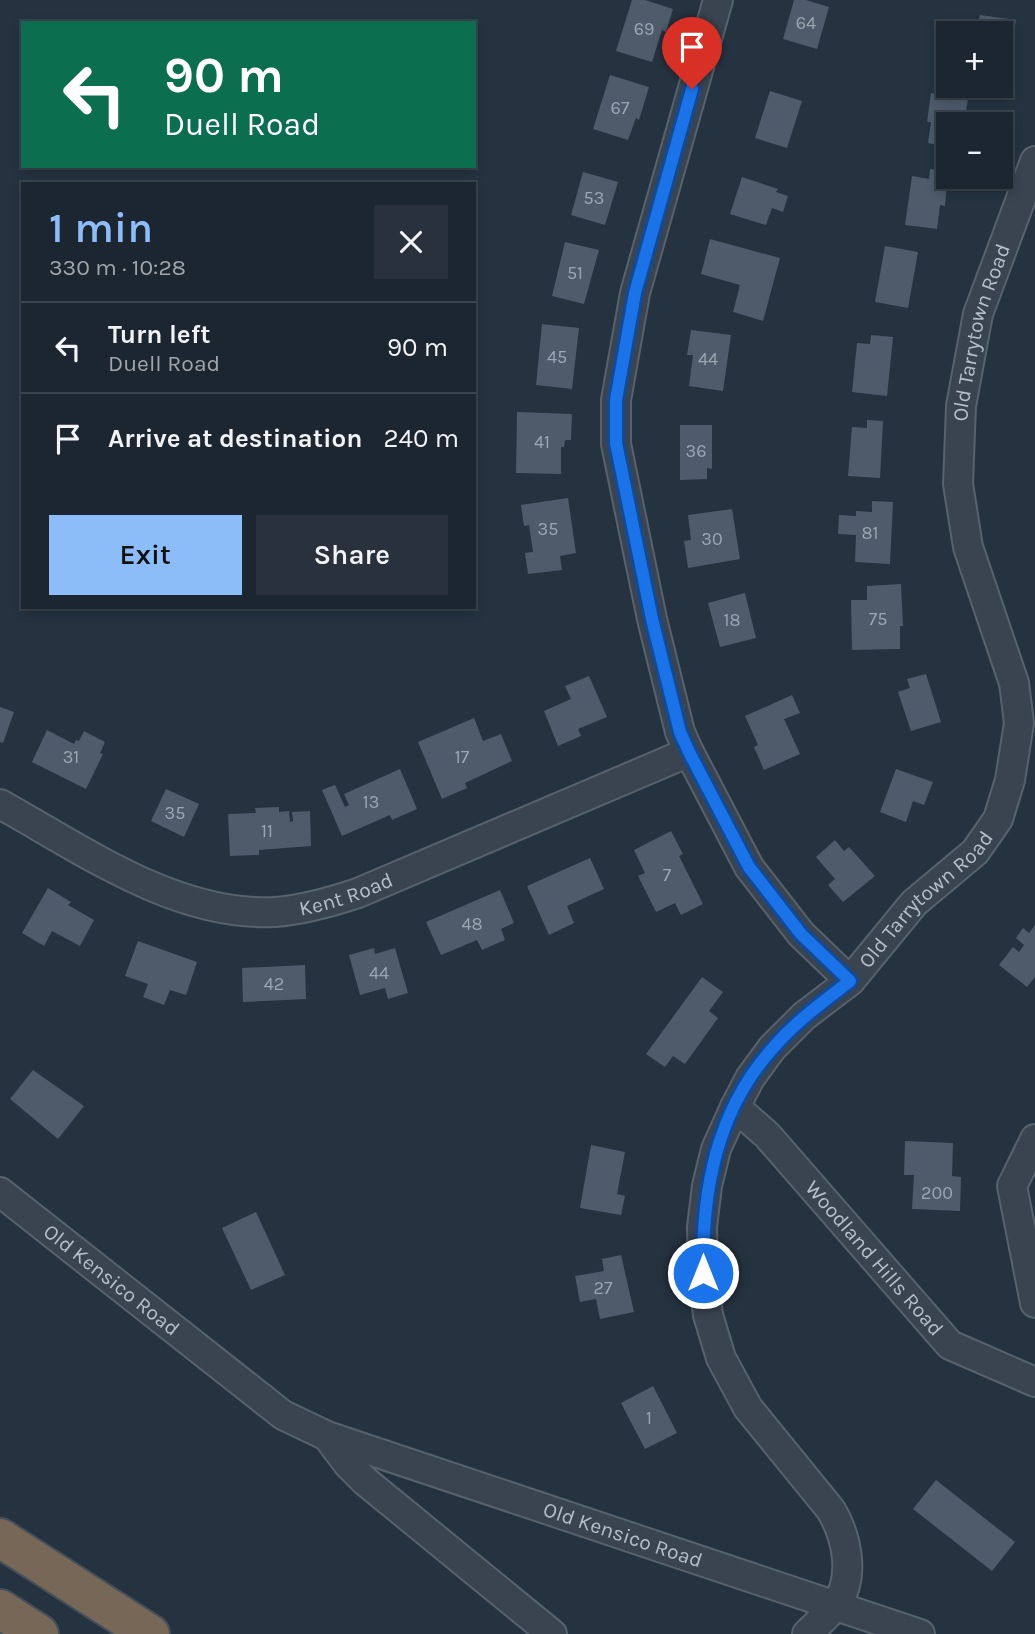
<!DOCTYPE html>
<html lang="en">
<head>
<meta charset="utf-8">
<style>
	:root { --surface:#1c2630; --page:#29323c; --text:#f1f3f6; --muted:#a0a5ab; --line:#3a434c; --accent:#8cbdf9 }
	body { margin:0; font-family:Karla,sans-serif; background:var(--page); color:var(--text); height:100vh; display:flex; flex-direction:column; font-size:26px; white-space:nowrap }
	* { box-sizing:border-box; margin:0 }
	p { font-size:23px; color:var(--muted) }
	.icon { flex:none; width:38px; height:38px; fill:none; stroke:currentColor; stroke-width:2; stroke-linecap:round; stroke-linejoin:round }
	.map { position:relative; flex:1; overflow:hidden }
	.panel { position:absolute; left:21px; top:182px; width:455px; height:427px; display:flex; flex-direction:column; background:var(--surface); border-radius:0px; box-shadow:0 4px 10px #0003,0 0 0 2px var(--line) }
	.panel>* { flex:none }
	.banner { position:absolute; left:21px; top:21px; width:455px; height:147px; border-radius:0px; box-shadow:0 4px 10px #0003,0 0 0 2px var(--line); background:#0b6e4f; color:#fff; overflow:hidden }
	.tools { position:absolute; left:936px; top:21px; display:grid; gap:14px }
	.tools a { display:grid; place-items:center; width:77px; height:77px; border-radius:0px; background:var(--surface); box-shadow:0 4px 10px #0003,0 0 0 2px var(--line); font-size:35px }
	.pin { position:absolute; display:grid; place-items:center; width:60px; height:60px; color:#fff; margin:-72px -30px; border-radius:50% 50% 50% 0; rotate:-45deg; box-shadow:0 0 7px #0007 }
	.pin .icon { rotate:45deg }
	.me { position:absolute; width:77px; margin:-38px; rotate:0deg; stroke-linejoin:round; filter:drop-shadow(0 0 5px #0008) }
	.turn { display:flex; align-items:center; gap:24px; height:147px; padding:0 28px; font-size:32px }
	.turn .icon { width:91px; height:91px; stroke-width:2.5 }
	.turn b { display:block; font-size:49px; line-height:60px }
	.round { display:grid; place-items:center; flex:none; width:74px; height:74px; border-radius:0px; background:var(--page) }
	.headline { display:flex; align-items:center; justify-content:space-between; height:119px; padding:0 28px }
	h1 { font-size:42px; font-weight:600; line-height:52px; color:var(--accent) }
	.primary-button { display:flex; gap:14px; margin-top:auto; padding:14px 28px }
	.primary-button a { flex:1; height:80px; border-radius:0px; background:var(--accent); color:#111; font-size:28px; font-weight:600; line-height:80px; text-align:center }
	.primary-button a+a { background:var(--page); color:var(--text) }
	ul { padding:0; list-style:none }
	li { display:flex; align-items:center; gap:21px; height:91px; padding:0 28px; border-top:2px solid var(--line) }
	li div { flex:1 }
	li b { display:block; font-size:26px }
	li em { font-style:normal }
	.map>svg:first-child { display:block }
</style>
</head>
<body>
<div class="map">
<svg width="1035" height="1634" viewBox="0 0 1035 1634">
	<rect width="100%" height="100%" fill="#253240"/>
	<!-- building -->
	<g fill="#4e5b6b">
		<path d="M632,0H645L673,9L666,32L662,30L652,62L616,51Z"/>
		<path d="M794,0H806L829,7L817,49L783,39Z"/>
		<path d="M980,15L1016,20L1007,74L1001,73V33H976Z"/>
		<path d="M610,75L649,87L639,120L636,118L628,140L593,129Z"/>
		<path d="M953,89L969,92L964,124H948V147L928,143L931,122H927L931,93L952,96Z"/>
		<path d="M770,91L802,101L787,148L755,138Z"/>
		<path d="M930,169L948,171L945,206L940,205L937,229L905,225L912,176L929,179Z"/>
		<path d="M583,172L618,182L605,225L571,215Z"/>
		<path d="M742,177L778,189L776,192L788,196L783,212L772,208L766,225L730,214Z"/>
		<path d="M710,239L780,258L763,321L733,312L740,285L701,274Z"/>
		<path d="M565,242L599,250L584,304L552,296Z"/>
		<path d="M885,246L918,252L908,308L875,302Z"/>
		<path d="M542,324L579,328L572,389L536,385Z"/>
		<path d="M691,330L731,335L723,391L689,386L693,355H687Z"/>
		<path d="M871,335L893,337L887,396L852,392L857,343L870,344Z"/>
		<path d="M517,412L572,414L571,440H565L564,447H561V474L516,473Z"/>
		<path d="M867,420L883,421L880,478L848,476L852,427L867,428Z"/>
		<path d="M680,425H712V469L707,468V479L680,480Z"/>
		<path d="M568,498L576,553L560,556L562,570L528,574L525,553L533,552L529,525L524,526L521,505Z"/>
		<path d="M872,501L893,502L890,564L855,562L856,535L838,534L839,515L856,516V511L872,512Z"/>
		<path d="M732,509L740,559L688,568L684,541L691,540L688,515Z"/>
		<path d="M901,584L903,626H900V649L852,650L851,600H867V586Z"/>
		<path d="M745,593L756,638L720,647L708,603Z"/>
		<path d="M926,674L941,722L911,731L898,692L910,688L907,679Z"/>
		<path d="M589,676L607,717L578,729L581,736L558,746L544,711L571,699L565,686Z"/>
		<path d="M792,695L800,713L784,719L800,754L764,770L754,747L758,745L745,716Z"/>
		<path d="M0,707L14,712L3,743L0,742Z"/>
		<path d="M474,718L483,741L501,734L512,761L465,783L467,788L442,799L418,742Z"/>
		<path d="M47,730L74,744L76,740L79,741L84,731L105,742L100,753L103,754L86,789L32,762Z"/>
		<path d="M400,769L417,809L392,820L390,815L342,836L322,790L335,785L345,807L349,805L344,794Z"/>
		<path d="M896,769L933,782L924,805L913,801L906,822L880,812Z"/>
		<path d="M166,789L199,804L184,837L151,821Z"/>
		<path d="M279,807V812L289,811L290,822L293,821L292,812L310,811L311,846L259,850V855L230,856L228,814L256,813L255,808Z"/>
		<path d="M671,831L683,854L679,856L703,904L681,915L675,903L656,912L638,876L645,873L634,850Z"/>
		<path d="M835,840L844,851L849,847L875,876L843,902L828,885L835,879L816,857Z"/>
		<path d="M590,858L604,889L567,906L574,923L549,935L527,886Z"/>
		<path d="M48,888L71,902L68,905L94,920L80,946L52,931L44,946L22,933Z"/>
		<path d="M500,890L514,923L501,929L505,940L482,950L477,940L441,955L426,922Z"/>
		<path d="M1035,925V977L1027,987L999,965L1013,947L1019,952L1024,945L1016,938L1023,928L1029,933Z"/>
		<path d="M138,941L197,962L186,995L170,990L164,1005L143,997L148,984L125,976Z"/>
		<path d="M374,948L375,954L395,948L408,993L388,999L385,988L360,995L349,955Z"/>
		<path d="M305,965L306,999L243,1002L242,968Z"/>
		<path d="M702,977L723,992L709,1011L718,1018L685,1064L673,1056L665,1067L646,1054Z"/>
		<path d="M33,1070L84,1106L58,1139L10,1099Z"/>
		<path d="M905,1141L953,1143L952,1176L961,1177L960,1211L912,1209L914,1175H904Z"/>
		<path d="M591,1145L625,1152L617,1194L625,1196L621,1215L580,1208Z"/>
		<path d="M256,1212L285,1275L251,1290L222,1228Z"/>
		<path d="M621,1255L634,1312L600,1319L596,1299L580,1302L575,1276L604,1271L602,1259Z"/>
		<path d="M653,1386L677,1433L645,1449L621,1403Z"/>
		<path d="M936,1480L1015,1542L992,1571L913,1509Z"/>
	</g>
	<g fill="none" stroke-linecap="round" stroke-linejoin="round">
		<!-- street casing -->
		<g stroke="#57626d" stroke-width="32">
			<g id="street">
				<path d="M718,0L635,293L616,400V444L652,619L680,732L689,752L749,867L801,934L850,981"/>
				<path id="s1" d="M0,804C83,850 176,917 275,912C303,910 331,902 358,893L689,752"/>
				<path id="s2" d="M735,1107L767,1135L950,1345L1035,1382"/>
				<path d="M1035,1139L1012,1186L1035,1303"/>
				<path id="s3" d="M0,1192L283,1415L327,1436L920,1634"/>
				<path d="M327,1436L348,1464L365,1481L552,1634"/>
				<path id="s4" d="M807,1634C816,1625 827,1616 835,1606C856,1578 847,1537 831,1510L748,1408L721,1358L708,1315L703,1273L702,1227L707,1186L716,1149L735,1107L750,1078L772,1048L804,1016L850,981L914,903L975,852L998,819L1010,780L1019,723L1014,683L968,547L958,484L961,406L978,314L1035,161"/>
			</g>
		</g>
		<!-- highway casing -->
		<g stroke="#444f5a" stroke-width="42">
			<g id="highway">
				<path d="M0,1538L150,1634"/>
				<path d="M0,1609L39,1634"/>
			</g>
		</g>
		<!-- street -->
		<use href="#street" stroke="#394450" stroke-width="28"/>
		<!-- highway -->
		<use href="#highway" stroke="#766756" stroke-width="38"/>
	</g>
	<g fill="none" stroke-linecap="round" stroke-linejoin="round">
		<!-- route casing -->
		<g stroke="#114b97" stroke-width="18">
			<path id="route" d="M692,89L635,293L616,400V443L652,619L680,732L689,752L749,867L801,934L850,981C823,1002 795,1022 773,1048C716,1111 702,1191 703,1273"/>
		</g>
		<!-- route -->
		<use href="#route" stroke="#1a73e8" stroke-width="12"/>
	</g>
	<g text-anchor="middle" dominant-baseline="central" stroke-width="5" stroke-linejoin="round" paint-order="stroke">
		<!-- number labels -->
		<g font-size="18" fill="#9ba6b2">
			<text x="806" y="23">64</text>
			<text x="644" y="29">69</text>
			<text x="620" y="108">67</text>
			<text x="594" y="198">53</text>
			<text x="575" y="273">51</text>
			<text x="557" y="357">45</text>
			<text x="708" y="359">44</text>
			<text x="542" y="442">41</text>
			<text x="696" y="451">36</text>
			<text x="548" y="529">35</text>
			<text x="870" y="533">81</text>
			<text x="712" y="539">30</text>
			<text x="878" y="619">75</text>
			<text x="732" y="620">18</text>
			<text x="71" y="757">31</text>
			<text x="462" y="757">17</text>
			<text x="371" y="802">13</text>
			<text x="175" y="813">35</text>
			<text x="267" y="831">11</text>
			<text x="667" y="875">7</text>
			<text x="472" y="924">48</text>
			<text x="379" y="973">44</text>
			<text x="274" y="984">42</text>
			<text x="937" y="1193">200</text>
			<text x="603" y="1288">27</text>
			<text x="649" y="1418">1</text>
		</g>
		<!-- street labels -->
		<g font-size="21" fill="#b5bfca" stroke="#1e2935">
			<text stroke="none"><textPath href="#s4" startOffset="1482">Old Tarrytown Road</textPath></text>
			<text stroke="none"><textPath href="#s1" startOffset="373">Kent Road</textPath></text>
			<text stroke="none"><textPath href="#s4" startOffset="873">Old Tarrytown Road</textPath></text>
			<text stroke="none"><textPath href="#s2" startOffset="206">Woodland Hills Road</textPath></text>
			<text stroke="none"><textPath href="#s3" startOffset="142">Old Kensico Road</textPath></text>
			<text stroke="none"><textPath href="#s3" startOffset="721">Old Kensico Road</textPath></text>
		</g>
	</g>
</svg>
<div class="tools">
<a>+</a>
<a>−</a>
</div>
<div class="pin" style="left:692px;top:89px;background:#d93025"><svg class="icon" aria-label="arrive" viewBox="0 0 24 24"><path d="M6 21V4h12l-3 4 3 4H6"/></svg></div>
<svg class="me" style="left:703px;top:1273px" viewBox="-20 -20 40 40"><circle r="17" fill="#1a73e8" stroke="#fff" stroke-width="3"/><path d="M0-11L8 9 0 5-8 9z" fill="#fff"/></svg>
<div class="banner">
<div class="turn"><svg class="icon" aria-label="left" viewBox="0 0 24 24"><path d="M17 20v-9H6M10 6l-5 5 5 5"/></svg><div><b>90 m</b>Duell Road</div></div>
</div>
<section class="panel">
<div class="headline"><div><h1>1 min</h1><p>330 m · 10:28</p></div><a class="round"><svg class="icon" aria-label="close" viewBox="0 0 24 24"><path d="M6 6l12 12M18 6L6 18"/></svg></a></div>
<ul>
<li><svg class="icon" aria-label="left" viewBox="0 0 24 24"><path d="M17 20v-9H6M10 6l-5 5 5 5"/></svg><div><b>Turn left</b><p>Duell Road</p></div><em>90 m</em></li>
<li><svg class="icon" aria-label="arrive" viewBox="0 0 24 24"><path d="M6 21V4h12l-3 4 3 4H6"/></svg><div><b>Arrive at destination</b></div><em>240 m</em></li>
</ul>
<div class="primary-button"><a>Exit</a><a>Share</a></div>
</section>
</div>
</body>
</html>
